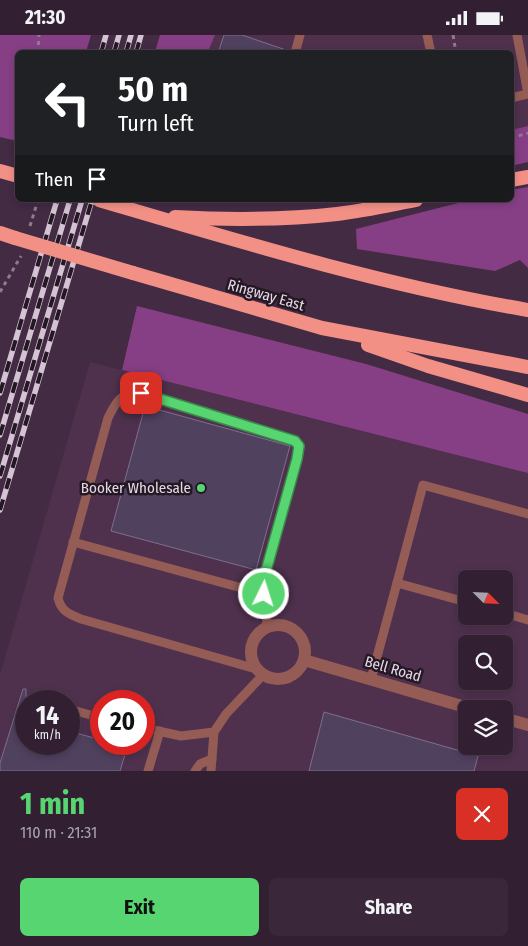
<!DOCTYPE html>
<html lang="en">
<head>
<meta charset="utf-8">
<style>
	:root { --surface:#322032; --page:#3a283a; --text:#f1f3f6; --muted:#a8a3ac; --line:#4d3e4d; --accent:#57d570 }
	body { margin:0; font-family:"Fira Sans Condensed",sans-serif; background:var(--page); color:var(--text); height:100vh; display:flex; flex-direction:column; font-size:19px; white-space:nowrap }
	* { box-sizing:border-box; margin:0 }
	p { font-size:16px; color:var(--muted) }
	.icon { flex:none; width:28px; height:28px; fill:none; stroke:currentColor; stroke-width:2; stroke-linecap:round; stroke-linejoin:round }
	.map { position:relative; height:736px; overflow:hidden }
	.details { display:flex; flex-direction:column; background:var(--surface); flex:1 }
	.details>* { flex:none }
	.guide { position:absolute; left:15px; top:15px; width:499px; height:152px; border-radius:8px; box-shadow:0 2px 8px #0003,0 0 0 1px var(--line); background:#202124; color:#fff; overflow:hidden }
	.needle { width:32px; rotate:114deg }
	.tools { position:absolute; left:458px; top:535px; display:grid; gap:10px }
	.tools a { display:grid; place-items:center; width:55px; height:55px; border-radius:8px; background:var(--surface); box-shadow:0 2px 8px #0003,0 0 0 1px var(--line); font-size:25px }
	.speed { position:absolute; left:15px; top:655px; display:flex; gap:10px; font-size:25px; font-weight:700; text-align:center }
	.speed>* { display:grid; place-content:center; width:65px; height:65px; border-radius:50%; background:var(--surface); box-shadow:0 2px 8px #0003,0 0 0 1px var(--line); line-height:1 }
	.speed small { font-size:12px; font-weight:400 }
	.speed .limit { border:8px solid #d22; background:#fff; color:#111 }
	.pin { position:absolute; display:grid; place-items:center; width:42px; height:42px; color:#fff; margin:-21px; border-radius:10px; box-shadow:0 2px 8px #0006 }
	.me { position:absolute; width:55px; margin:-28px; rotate:4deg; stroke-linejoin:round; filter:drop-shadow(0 0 4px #0008) }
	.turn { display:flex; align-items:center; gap:18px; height:105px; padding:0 20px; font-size:22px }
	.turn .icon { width:65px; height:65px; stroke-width:2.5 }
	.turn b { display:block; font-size:35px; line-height:42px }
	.then { display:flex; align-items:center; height:48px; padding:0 20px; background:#0003; gap:10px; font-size:19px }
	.round { display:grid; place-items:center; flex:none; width:52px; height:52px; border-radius:8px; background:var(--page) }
	.head { display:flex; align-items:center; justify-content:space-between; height:85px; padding:0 20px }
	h1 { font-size:30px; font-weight:700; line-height:38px; color:var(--accent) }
	.cta { display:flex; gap:10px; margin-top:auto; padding:10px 20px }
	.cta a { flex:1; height:58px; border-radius:8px; background:var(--accent); color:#111; font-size:20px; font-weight:700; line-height:58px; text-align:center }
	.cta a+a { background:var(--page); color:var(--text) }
	.status { display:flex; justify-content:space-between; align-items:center; height:35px; padding:0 25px; background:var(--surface); direction:ltr }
	.status svg { height:14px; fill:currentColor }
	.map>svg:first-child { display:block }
</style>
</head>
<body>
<div class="status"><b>21:30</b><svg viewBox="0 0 49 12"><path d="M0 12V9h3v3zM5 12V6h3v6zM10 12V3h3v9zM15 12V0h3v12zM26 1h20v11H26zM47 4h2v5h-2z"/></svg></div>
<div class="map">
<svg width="528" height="736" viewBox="0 0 528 736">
	<rect width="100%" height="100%" fill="#432b43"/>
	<!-- built -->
	<g fill="#4f314e" fill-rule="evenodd">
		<path d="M215,0H528V91L511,95V18H208Z"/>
		<path d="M90,327L528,438V736H0V640ZM466,544H504V581H466ZM466,609H504V646H466ZM26,666H69V709H26ZM101,666H144V709H101ZM466,674H504V711H466Z"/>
	</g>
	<!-- green -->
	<g fill="#863f85">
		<path d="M0,0H91L86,17L18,18L17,106L0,102Z"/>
		<path d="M160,0H215L208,17H155Z"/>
		<path d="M528,91V127L511,131V95Z"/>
		<path d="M528,152V233L520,225L495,236L357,214L356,194L470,165H511V155Z"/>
		<path d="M137,271L366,329L528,379V438L122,335Z"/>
	</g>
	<!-- building -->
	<g fill="#50415f" stroke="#7f6e8f">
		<path d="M224,0H242L286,15V18H218Z"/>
		<path d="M145,371L290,411L256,535L111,496Z"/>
		<path d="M23,654H26V709H69V696L101,705V709H113L127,713L120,736H0V728Z"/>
		<path d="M324,677L478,721L474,736H309Z"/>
	</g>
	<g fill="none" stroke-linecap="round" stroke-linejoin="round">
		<!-- path -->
		<g stroke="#8f7a8e" stroke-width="3" stroke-dasharray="4 4" stroke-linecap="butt">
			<path d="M453,0L456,18"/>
			<path d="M38,18L39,0"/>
			<path d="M511,103L528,98"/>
			<path d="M207,165H223"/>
			<path d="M30,191L38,165"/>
			<path d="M0,257L21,221"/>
		</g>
		<!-- service -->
		<g stroke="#955c56" stroke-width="9">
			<path d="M427,0L431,18"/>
			<path d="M517,0L528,59"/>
			<path d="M295,18L300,0"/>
			<path d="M511,63L528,59"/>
			<path d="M73,507L264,559"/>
			<path d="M397,548L423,450L528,479"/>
			<path d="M504,578L528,585"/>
			<path d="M256,634L81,584C69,579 61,576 58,563L108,383C116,367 120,357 141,358L295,406L299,411L297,424L264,543L267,592"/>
			<path d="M371,644L397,548L466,567"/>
			<path d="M38,665L42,666"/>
			<path d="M69,674L101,683"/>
			<path d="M144,693L181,701L214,697L226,679L263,640"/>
			<path d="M148,736L160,696"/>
			<path d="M195,736L200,729L212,724"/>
			<path d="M211,736L214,697"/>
		</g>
		<!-- minor -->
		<g stroke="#955c56" stroke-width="12">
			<circle cx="278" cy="617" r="27"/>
			<path d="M304,625L472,674"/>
			<path d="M504,683L528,690"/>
		</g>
		<!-- trunk -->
		<g stroke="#f39086" stroke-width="14">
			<path d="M0,136L18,141"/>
			<path d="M511,145L528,142"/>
			<path d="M99,165C241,207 382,250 528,275"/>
			<path d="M175,182C229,185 283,185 337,179C363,176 390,170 416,165"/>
			<path d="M0,198L15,203"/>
			<path d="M133,238L322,293L528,332"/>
			<path d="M368,310L428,331L528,360"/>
		</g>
		<!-- rail casing -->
		<g stroke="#d4c3d3" stroke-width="5.5">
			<g id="rail">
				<path d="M101,18L106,0"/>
				<path d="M114,18L119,0"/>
				<path d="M126,18L131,0"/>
				<path d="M136,18L141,0"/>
				<path d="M0,358L57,165"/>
				<path d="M0,400L70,165"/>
				<path d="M0,441L82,165"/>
				<path d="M0,475L92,165"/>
			</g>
		</g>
		<!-- rail -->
		<use href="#rail" stroke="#231823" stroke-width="4" stroke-dasharray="11" stroke-linecap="butt"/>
		<!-- trunk-bridge -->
		<path stroke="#f39086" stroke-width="14" d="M15,203L133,238"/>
	</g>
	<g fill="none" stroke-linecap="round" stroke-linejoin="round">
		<!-- route casing -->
		<g stroke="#398a49" stroke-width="12">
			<path id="route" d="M141,358L295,406L299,411L297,424L264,543V559"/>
		</g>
		<!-- route -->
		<use href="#route" stroke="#57d570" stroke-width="9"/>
	</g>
	<!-- markers -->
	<circle fill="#57d570" stroke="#231823" stroke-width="2" cx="201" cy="453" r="5"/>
	<g text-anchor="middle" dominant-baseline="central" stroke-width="5" stroke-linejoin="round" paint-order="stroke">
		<!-- street labels -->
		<g font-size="15" fill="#e7d7e6" stroke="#231823">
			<text transform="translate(266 260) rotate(16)">Ringway East</text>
			<text transform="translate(393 634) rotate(16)">Bell Road</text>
		</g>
		<!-- poi labels -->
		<g font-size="15" fill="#e7d7e6" stroke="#231823" text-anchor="end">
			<text x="191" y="453">Booker Wholesale</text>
		</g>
	</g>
</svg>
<div class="tools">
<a><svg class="needle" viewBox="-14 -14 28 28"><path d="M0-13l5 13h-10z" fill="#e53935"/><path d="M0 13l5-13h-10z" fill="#a8a3ac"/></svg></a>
<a><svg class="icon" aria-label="search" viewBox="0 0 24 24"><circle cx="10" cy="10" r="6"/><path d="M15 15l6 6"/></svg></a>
<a><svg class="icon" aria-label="layers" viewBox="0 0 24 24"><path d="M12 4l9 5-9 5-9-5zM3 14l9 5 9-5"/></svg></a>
</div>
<div class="speed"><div>14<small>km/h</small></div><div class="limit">20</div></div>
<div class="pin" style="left:141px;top:358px;background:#d93025"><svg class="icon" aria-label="arrive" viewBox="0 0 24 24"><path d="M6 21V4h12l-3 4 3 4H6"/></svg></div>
<svg class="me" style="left:264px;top:559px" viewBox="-20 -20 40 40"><circle r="17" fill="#57d570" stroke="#fff" stroke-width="3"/><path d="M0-11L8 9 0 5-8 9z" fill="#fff"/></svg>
<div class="guide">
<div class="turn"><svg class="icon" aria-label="left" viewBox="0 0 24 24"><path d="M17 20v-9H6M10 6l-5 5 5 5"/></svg><div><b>50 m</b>Turn left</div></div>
<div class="then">Then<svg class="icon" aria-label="arrive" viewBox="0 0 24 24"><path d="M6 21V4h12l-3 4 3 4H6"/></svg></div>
</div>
</div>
<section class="details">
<div class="head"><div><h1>1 min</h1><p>110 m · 21:31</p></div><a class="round" style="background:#d93025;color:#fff"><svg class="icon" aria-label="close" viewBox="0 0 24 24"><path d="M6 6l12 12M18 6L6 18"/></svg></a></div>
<div class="cta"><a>Exit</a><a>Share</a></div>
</section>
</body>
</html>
